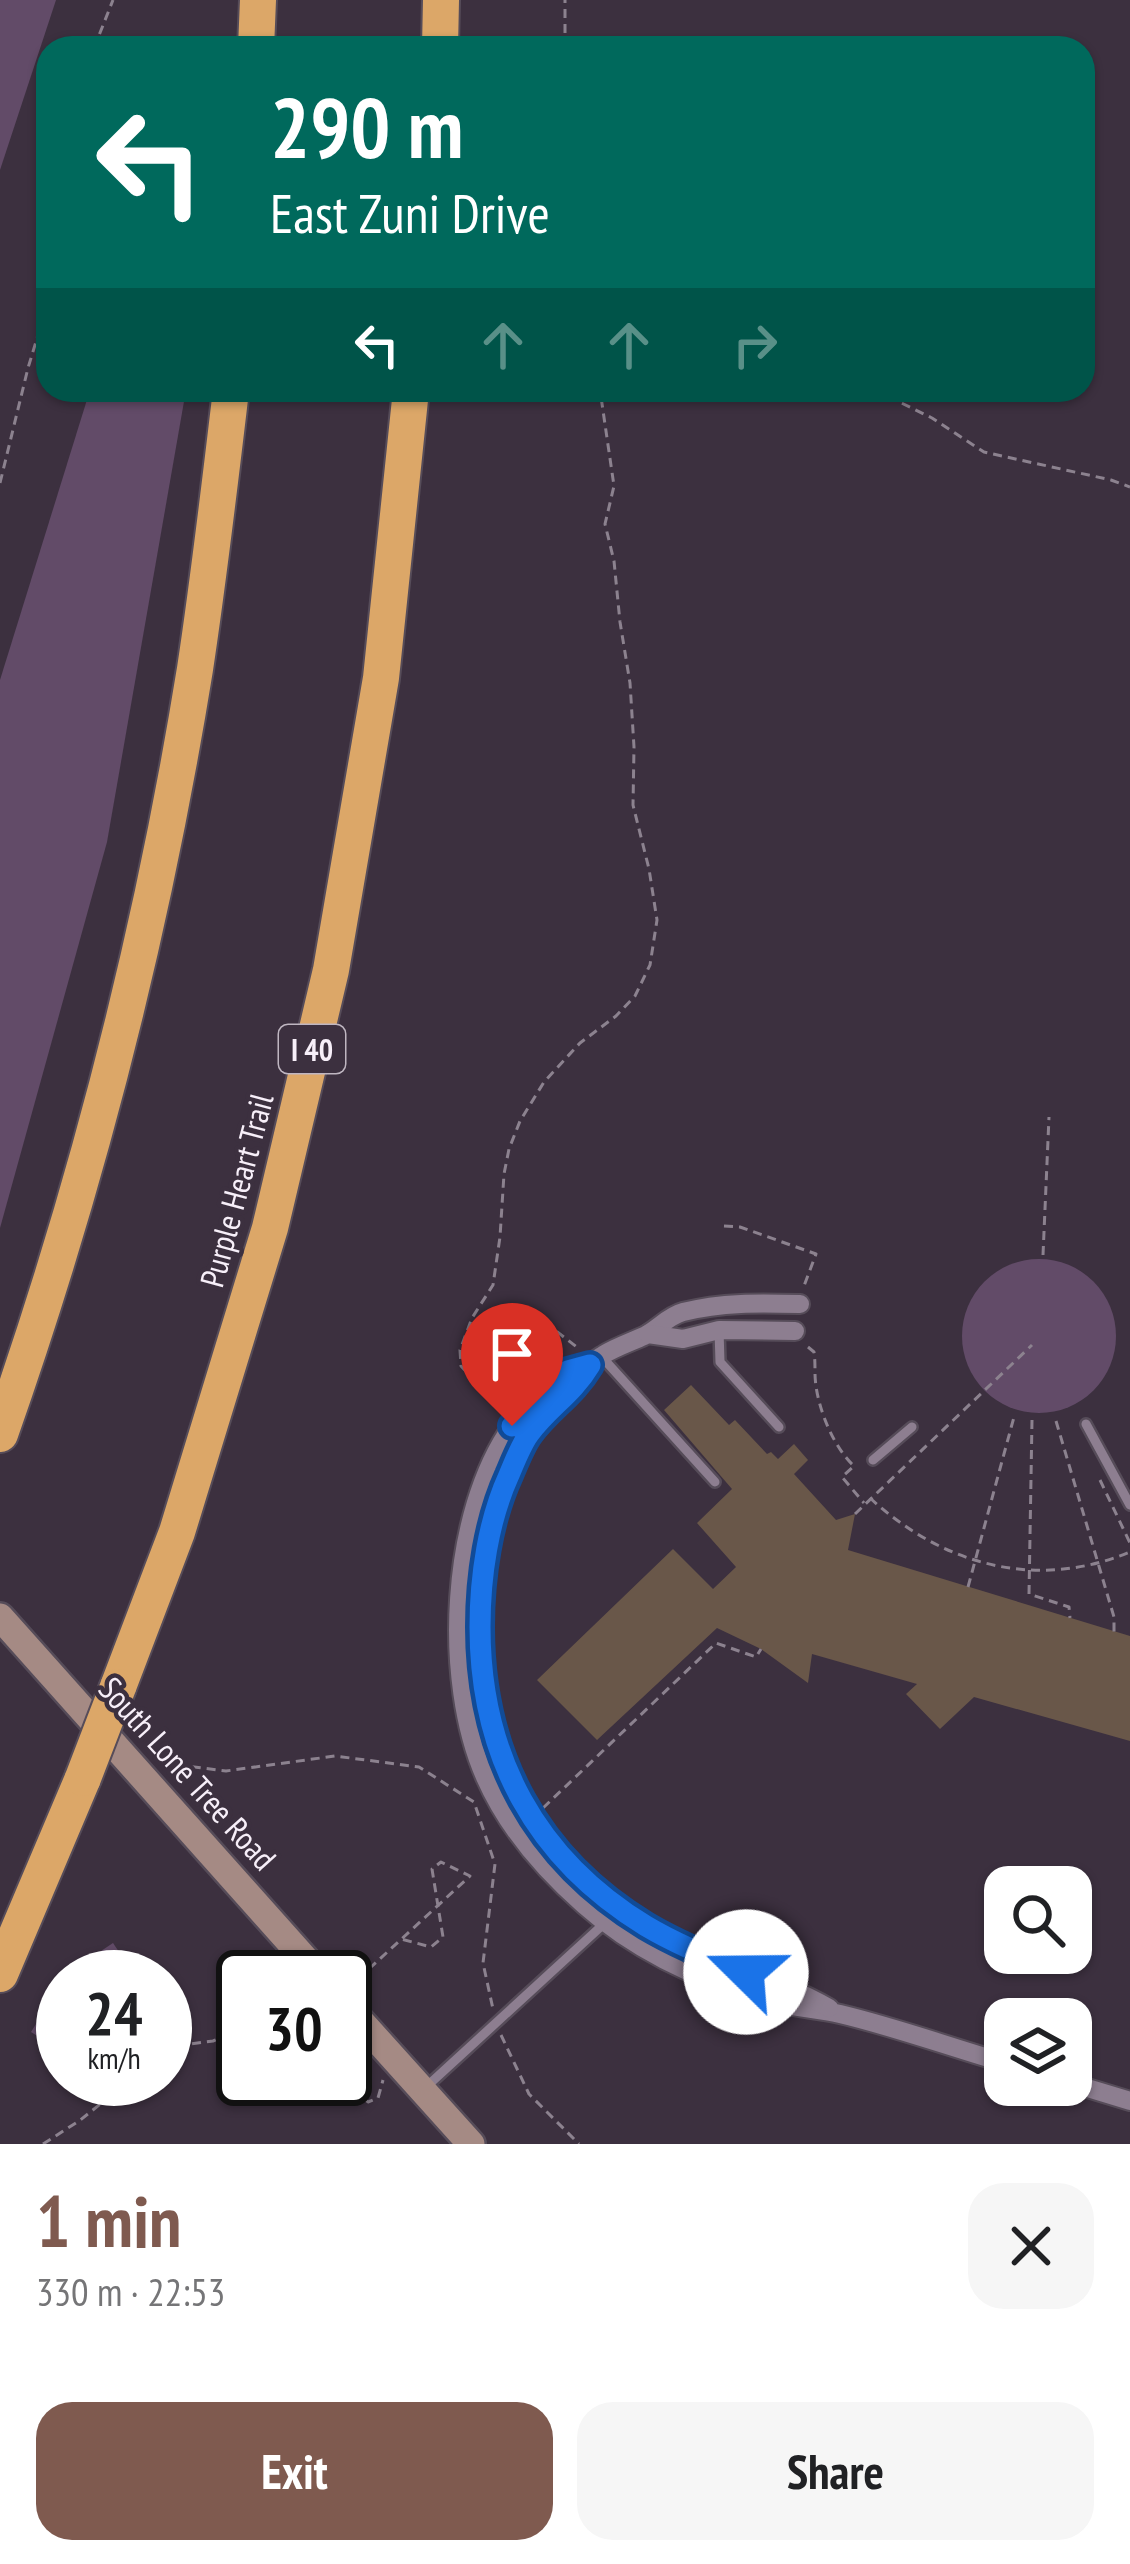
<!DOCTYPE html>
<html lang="en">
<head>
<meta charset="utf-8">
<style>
	:root { --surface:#fff; --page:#f6f6f6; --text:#202124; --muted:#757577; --accent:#7f5a4f }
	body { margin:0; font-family:"PT Sans Narrow",sans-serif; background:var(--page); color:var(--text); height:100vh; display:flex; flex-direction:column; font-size:45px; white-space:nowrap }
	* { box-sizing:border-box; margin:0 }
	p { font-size:39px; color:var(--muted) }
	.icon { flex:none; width:66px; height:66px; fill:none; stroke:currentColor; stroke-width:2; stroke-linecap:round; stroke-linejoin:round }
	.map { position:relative; height:2144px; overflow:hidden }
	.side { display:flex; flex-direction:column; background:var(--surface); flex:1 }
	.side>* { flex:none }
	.guide { position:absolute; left:36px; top:36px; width:1059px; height:366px; border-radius:36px; box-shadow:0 3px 9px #0004; background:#00695c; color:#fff; overflow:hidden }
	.tools { position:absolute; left:984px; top:1866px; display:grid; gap:24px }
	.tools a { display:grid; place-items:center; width:108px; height:108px; border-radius:24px; background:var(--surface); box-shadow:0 3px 9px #0004; font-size:60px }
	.speed { position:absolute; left:36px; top:1950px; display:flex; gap:24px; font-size:60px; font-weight:700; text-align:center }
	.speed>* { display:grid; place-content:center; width:156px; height:156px; border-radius:50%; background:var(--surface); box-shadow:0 3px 9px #0004; line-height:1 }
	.speed small { font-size:30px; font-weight:400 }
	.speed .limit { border:6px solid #111; border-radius:18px; background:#fff; color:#111 }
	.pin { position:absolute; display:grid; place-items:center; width:102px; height:102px; color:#fff; margin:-123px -51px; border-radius:50% 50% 50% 0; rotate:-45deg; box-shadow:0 0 12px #0007 }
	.pin .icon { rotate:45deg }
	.me { position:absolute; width:132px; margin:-66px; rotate:292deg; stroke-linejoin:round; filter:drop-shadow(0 0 9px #0008) }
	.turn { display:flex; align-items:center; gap:42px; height:252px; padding:0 36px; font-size:54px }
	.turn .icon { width:156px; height:156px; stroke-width:2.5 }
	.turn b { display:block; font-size:84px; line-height:102px }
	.lanes { display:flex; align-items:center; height:114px; padding:0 36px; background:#0003; justify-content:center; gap:60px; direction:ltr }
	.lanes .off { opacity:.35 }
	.round { display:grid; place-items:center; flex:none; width:126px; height:126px; border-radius:36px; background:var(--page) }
	.head { display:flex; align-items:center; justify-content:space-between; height:204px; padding:0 36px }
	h1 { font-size:72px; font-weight:800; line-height:90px; color:var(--accent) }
	.cta { display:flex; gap:24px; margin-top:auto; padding:24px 36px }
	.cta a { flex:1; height:138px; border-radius:36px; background:var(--accent); color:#fff; font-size:48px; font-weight:800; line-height:138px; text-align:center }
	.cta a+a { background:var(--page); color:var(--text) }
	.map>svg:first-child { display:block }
</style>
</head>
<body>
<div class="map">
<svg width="1130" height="2144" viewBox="0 0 1130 2144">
	<rect width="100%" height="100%" fill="#3c303f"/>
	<!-- green -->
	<g fill="#624b68">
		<path d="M0,0H56L0,170Z"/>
		<path d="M90,390H186L107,842L0,1228V680Z"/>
		<circle cx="1039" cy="1336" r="77"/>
		<path d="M113,1943L136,1977H66L68,1973Z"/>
		<path d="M63,1981V2052L31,2032Z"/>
	</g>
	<!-- building -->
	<path fill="#695749" d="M691,1385L729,1425L735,1420L767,1454L771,1452L778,1459L794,1444L808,1460L794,1474L836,1520L855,1514L848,1550L1130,1636V1741L974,1697L940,1729L906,1694L917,1684L812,1654L808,1683L761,1649L717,1628L597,1740L537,1680L673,1549L713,1589L736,1567L697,1523L732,1489L664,1410Z"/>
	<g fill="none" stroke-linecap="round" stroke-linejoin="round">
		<!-- lane casing -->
		<g stroke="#564c59" stroke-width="14">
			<g id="lane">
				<path d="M719,1330L720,1362L779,1427"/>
				<path d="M601,1356L715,1482"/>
				<path d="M1086,1424L1130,1505"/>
				<path d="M873,1460L912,1427"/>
				<path d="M425,2088L607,1921"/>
			</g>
		</g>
		<!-- street casing -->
		<g stroke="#564c59" stroke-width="22">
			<g id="street">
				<path d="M800,1304C760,1303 722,1302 683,1312C668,1316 658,1329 644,1336C631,1342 616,1347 603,1355C601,1356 590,1364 588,1365C583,1367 576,1367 571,1370C554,1377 523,1410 512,1426C450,1513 442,1680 485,1777C507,1827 543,1869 584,1905C639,1954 707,1984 777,2003C797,2008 819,2009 840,2014C895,2027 950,2047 1005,2063"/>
				<path d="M648,1334L683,1339L719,1330L795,1331"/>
				<path d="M589,1365C585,1373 581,1381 575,1388C560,1406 536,1420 525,1441C471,1542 459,1694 517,1795C546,1847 595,1894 645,1925C703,1961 770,1974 829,2008"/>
				<path d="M1071,2083L1130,2101"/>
			</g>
		</g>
		<!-- secondary casing -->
		<g stroke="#564c59" stroke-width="32">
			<g id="secondary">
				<path d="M0,1617L321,1977"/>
				<path d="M345,2004L471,2144"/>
			</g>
		</g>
		<!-- highway casing -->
		<g stroke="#564c59" stroke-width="40">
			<g id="highway">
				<path d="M256,48L258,0"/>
				<path d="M440,48L441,0"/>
				<path d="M0,1434C87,1187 153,928 195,669C209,577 220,483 231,390"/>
				<path d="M118,1687L177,1532L270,1228L331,970L381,678L411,390"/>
				<path d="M0,1974L83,1778"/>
			</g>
		</g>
		<!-- path -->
		<g stroke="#8c828f" stroke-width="3" stroke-dasharray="9 6" stroke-linecap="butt">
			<path d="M94,48L113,0"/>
			<path d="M565,48V0"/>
			<path d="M875,390L932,418L984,452L1111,480L1130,487"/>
			<path d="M0,483L28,368L48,302"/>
			<path d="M724,1226L740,1227L816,1254L804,1286"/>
			<path d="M1043,1255L1049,1117"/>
			<path d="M533,1313L578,1348"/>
			<path d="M808,1347L814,1352C815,1359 815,1366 815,1373C815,1402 832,1446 854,1466L842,1477L864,1503"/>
			<path d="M491,1388L473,1379L461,1366L460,1350L472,1318L493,1285L500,1237L504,1174L509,1149L520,1121L544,1082L580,1043L616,1016L635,996L650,965L657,920L649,869L633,805L634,747L630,683L620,622L614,561L605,524L614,486L600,390"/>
			<path d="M1032,1420L1029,1594L1069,1607L1070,1618"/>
			<path d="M1056,1421L1114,1617V1632"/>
			<path d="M1100,1480L1130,1543"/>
			<path d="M870,1498C943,1565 1036,1591 1130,1552"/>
			<path d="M855,1514L1032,1345"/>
			<path d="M968,1587L1014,1417"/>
			<path d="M162,1763L226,1771L335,1756L419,1767L474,1802L495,1864L483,1963L493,2009"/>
			<path d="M543,1808L716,1643L756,1657L761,1649"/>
			<path d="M338,1961L340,1959L358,1979C395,1945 433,1910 470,1876L441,1862L432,1869L443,1937L431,1947L401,1939"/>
			<path d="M501,2035L529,2094L579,2144"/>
			<path d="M165,2054L175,2046L213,2041L243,2028"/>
			<path d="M343,2079L368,2102L378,2098L383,2080"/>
			<path d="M43,2144L79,2121L132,2079"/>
		</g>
		<!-- lane -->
		<use href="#lane" stroke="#8d7e90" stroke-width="9"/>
		<!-- street -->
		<use href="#street" stroke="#8d7e90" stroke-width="18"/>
		<!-- secondary -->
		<use href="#secondary" stroke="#a58a84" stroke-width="27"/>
		<!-- highway -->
		<use href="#highway" stroke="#dca768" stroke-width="36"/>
		<!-- highway-bridge casing -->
		<g stroke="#564c59" stroke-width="40" stroke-linecap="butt">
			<path id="highway-bridge" d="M83,1778L118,1687"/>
		</g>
		<!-- highway-bridge -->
		<use href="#highway-bridge" stroke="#dca768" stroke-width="36"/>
	</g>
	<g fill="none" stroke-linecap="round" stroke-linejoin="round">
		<!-- route casing -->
		<g stroke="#114b97" stroke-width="30">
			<path id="route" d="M512,1426L568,1371L590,1365C572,1395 549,1407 529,1434C521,1445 515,1461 509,1475C488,1521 480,1577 480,1627C480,1756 536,1859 646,1926C678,1945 712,1959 746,1972"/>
		</g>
		<!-- route -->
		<use href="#route" stroke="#1a73e8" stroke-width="21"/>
	</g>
	<g text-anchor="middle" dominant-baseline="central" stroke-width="9" stroke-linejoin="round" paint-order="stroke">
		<!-- shield labels -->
		<rect fill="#3c303f" stroke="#bfb6c1" stroke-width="3" x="279" y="1025" width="66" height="48" rx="9"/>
		<g font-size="30" font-weight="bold" fill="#f7eff9">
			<text x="312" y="1049">I 40</text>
		</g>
		<!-- street labels -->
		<g font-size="33" fill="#f7eff9" stroke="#3c303f">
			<text transform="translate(236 1190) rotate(-75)">Purple Heart Trail</text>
			<text transform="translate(188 1773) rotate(48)">South Lone Tree Road</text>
		</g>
	</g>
</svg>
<div class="tools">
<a><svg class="icon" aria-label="search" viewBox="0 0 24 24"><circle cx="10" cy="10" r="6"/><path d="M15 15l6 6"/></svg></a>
<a><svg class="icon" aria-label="layers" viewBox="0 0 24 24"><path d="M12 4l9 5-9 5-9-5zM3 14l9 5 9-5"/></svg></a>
</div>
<div class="speed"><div>24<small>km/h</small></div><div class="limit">30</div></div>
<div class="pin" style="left:512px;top:1426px;background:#d93025"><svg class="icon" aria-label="arrive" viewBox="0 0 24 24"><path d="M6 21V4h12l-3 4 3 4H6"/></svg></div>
<svg class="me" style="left:746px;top:1972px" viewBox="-20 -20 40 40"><circle r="19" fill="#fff"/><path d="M0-13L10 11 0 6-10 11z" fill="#1a73e8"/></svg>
<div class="guide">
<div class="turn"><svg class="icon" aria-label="left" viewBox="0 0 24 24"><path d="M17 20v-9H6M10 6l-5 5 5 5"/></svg><div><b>290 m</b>East Zuni Drive</div></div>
<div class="lanes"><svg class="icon" aria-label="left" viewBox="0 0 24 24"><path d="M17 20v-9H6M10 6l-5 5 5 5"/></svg><svg class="icon off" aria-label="ahead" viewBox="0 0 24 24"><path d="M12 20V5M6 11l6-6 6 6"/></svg><svg class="icon off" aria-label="ahead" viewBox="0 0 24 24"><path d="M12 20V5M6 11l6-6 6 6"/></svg><svg class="icon off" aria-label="right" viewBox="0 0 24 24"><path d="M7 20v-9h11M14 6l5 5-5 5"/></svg></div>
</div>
</div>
<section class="side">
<div class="head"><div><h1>1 min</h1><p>330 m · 22:53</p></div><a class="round"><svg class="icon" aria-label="close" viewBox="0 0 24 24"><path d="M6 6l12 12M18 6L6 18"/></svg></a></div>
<div class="cta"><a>Exit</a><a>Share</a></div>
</section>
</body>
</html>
